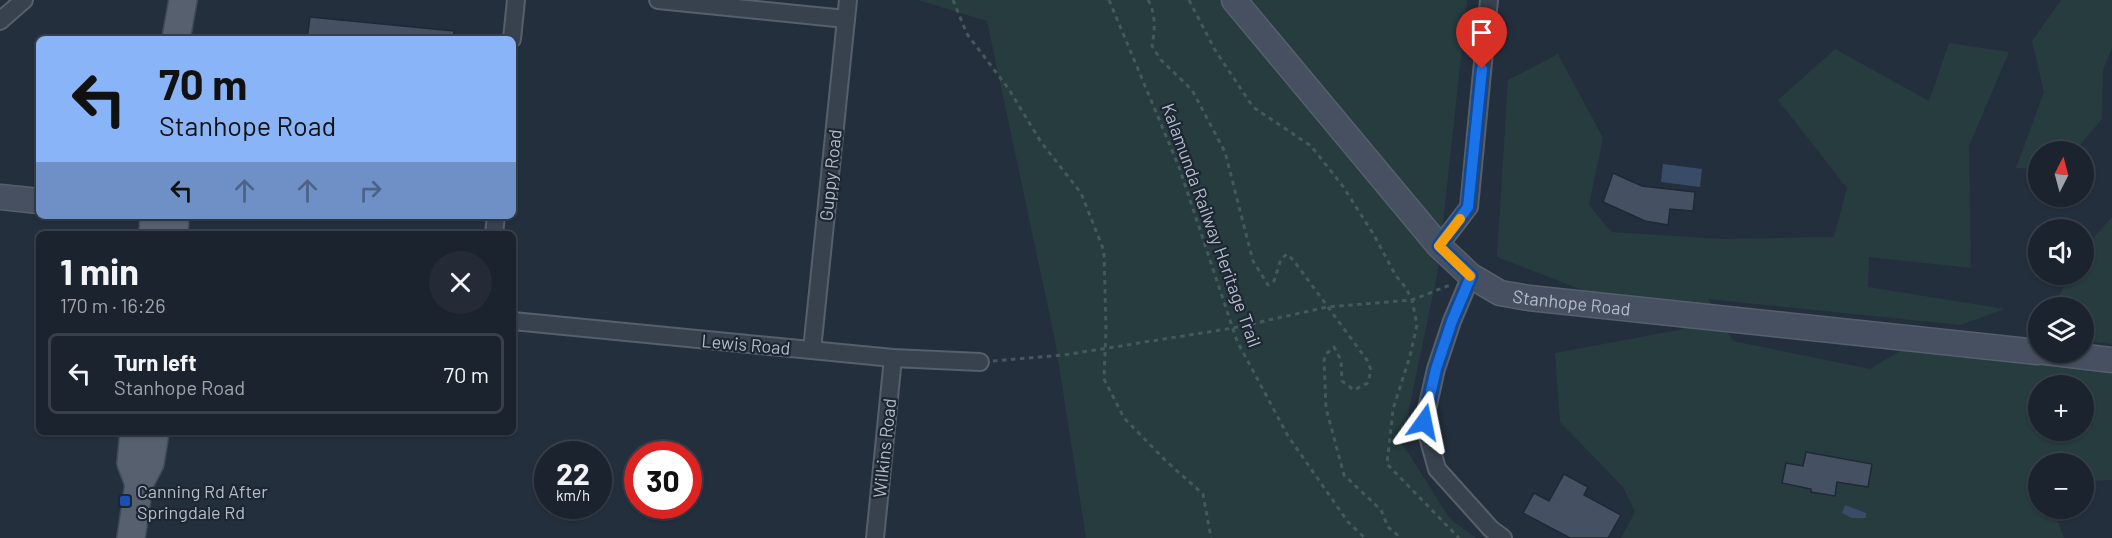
<!DOCTYPE html>
<html lang="en">
<head>
<meta charset="utf-8">
<style>
	:root { --surface:#1b232e; --page:#242b36; --text:#f1f3f6; --muted:#a0a4aa; --line:#39404a }
	body { margin:0; font-family:Barlow,sans-serif; background:var(--page); color:var(--text); height:100vh; display:flex; flex-direction:column; font-size:22px; white-space:nowrap }
	* { box-sizing:border-box; margin:0 }
	p { font-size:20px; color:var(--muted) }
	.icon { flex:none; width:33px; height:33px; fill:none; stroke:currentColor; stroke-width:2; stroke-linecap:round; stroke-linejoin:round }
	.map { position:relative; flex:1; overflow:hidden }
	.side { position:absolute; left:36px; top:231px; width:480px; height:204px; display:flex; flex-direction:column; background:var(--surface); border-radius:9px; box-shadow:0 2px 4px #0004,0 0 0 2px var(--line) }
	.side>* { flex:none }
	.guide { position:absolute; left:36px; top:36px; width:480px; height:183px; border-radius:9px; box-shadow:0 2px 4px #0004,0 0 0 2px var(--line); background:#8ab4f8; color:#111; overflow:hidden }
	.needle { width:39px; rotate:6deg }
	.tools { position:absolute; left:2028px; top:141px; display:grid; gap:12px }
	.tools a { display:grid; place-items:center; width:66px; height:66px; border-radius:50%; background:var(--surface); box-shadow:0 2px 4px #0004,0 0 0 2px var(--line); font-size:30px }
	.speed { position:absolute; left:534px; top:441px; display:flex; gap:12px; font-size:30px; font-weight:700; text-align:center }
	.speed>* { display:grid; place-content:center; width:78px; height:78px; border-radius:50%; background:var(--surface); box-shadow:0 2px 4px #0004,0 0 0 2px var(--line); line-height:1 }
	.speed small { font-size:15px; font-weight:400 }
	.speed .limit { border:9px solid #d22; background:#fff; color:#111 }
	.pin { position:absolute; display:grid; place-items:center; width:51px; height:51px; color:#fff; margin:-62px -26px; border-radius:50% 50% 50% 0; rotate:-45deg; box-shadow:0 0 6px #0007 }
	.pin .icon { rotate:45deg }
	.me { position:absolute; width:66px; margin:-33px; rotate:12deg; stroke-linejoin:round; filter:drop-shadow(0 0 4px #0008) }
	.turn { display:flex; align-items:center; gap:21px; height:126px; padding:0 24px; font-size:27px }
	.turn .icon { width:78px; height:78px; stroke-width:2.5 }
	.turn b { display:block; font-size:42px; line-height:51px }
	.lanes { display:flex; align-items:center; height:57px; padding:0 24px; background:#0003; justify-content:center; gap:30px; direction:ltr }
	.lanes .off { opacity:.35 }
	.round { display:grid; place-items:center; flex:none; width:63px; height:63px; border-radius:32px; background:var(--page) }
	.summary { display:flex; align-items:center; justify-content:space-between; height:102px; padding:0 24px }
	h1 { font-size:36px; font-weight:700; line-height:45px }
	ul { padding:0; list-style:none }
	li { display:flex; align-items:center; gap:18px; height:81px; margin:0 12px 9px; padding:0 12px; border:3px solid var(--line); border-radius:9px }
	li div { flex:1 }
	li b { display:block; font-size:22px }
	li em { font-style:normal }
	.map>svg:first-child { display:block }
</style>
</head>
<body>
<div class="map">
<svg width="2112" height="538" viewBox="0 0 2112 538">
	<rect width="100%" height="100%" fill="#242f3e"/>
	<!-- green -->
	<g fill="#263c3f" fill-rule="evenodd">
		<path d="M918,0H1467L1438,270L1402,443L1450,519L1476,538H1086L1055,340L987,21Z"/>
		<path d="M2061,0H2112V48L2103,70L2102,119L2075,151L2038,152V169L2016,168L2044,92L2032,41Z"/>
		<path d="M1949,43L2009,52L1969,146L1971,268L1869,257L1868,287L2005,309L1960,325L1708,299L1733,341L1870,369L1905,348L2112,374V480L2084,481V464H2038V508L2053,509L2064,538H1621L1635,512L1623,487L1560,422L1555,353L1684,329L1497,257L1508,80L1558,54L1603,138L1589,205L1611,232L1721,239L1834,237L1847,188L1778,100L1835,49L1929,101ZM2038,386H2084V430H2038Z"/>
		<path d="M2112,217V344L2084,341V308L2052,307L2071,275L2084,274V254L2094,237Z"/>
	</g>
	<!-- water -->
	<g fill="#394c67">
		<path d="M1663,164L1702,169L1700,187L1661,182Z"/>
		<path d="M1845,505L1866,513V518H1852L1842,513Z"/>
	</g>
	<!-- building -->
	<g fill="#455162" stroke="#1f2835" stroke-width="1.5">
		<path d="M310,17L454,31L453,39H307Z"/>
		<path d="M1613,173L1642,186L1695,192L1693,211L1670,209L1668,225L1645,221L1603,202Z"/>
		<path d="M1806,452L1872,464L1868,487L1837,482L1835,496L1811,492V489L1782,483L1786,463L1803,466Z"/>
		<path d="M1564,474L1588,487L1584,495L1621,515L1608,538H1570L1523,513L1534,493L1549,501Z"/>
	</g>
	<g fill="none" stroke-linecap="round" stroke-linejoin="round">
		<!-- street casing -->
		<g stroke="#565f6c" stroke-width="20">
			<g id="street">
				<path d="M658,0L846,19"/>
				<path d="M0,21L24,0"/>
				<path d="M512,39L516,0"/>
				<path d="M494,234L496,216"/>
				<path d="M1439,246L1469,207L1489,0"/>
				<path d="M1471,276L1452,321L1436,369L1424,422L1437,469L1491,529L1503,538"/>
				<path d="M513,321L893,358L980,362"/>
				<path d="M812,350L848,0"/>
				<path d="M875,538L893,358"/>
			</g>
		</g>
		<!-- secondary casing -->
		<g stroke="#565f6c" stroke-width="27">
			<g id="secondary">
				<path id="s1" d="M1234,0L1439,246L1471,276L1500,293L1529,298L2038,352"/>
				<path d="M0,197L39,201"/>
				<path d="M2045,352L2112,360"/>
			</g>
		</g>
		<!-- primary casing -->
		<g stroke="#414a57" stroke-width="30">
			<g id="primary">
				<path d="M176,39L183,0"/>
				<path d="M153,234L154,216"/>
				<path d="M174,234L175,216"/>
				<path d="M134,432L131,463L139,484"/>
				<path d="M131,538L139,484L150,463L155,432"/>
			</g>
		</g>
		<!-- path -->
		<g stroke="#44595c" stroke-width="3" stroke-dasharray="4.5 4.5" stroke-linecap="butt">
			<path d="M953,0L967,34L1008,88L1041,142L1081,193L1104,251L1106,329L1104,379L1124,418L1166,461L1203,494L1211,538"/>
			<path d="M1109,0L1179,167L1237,341L1288,436L1348,522L1365,538"/>
			<path d="M1148,0C1156,13 1155,30 1152,46L1161,60L1192,90L1225,152L1253,261L1268,285L1274,281L1281,259L1287,254L1294,261L1367,360L1371,370L1368,383L1354,390L1342,381L1341,360L1334,347L1326,354L1324,360L1326,408L1344,475L1381,510L1388,527L1401,538"/>
			<path d="M1189,0L1215,50L1253,107L1311,146L1342,185L1374,235L1396,276L1406,288L1412,300L1417,325L1410,356L1393,409L1387,464L1459,538"/>
			<path d="M993,361L1064,355L1233,328L1327,307L1412,300L1450,285"/>
		</g>
		<!-- street -->
		<use href="#street" stroke="#38414e" stroke-width="16"/>
		<!-- secondary -->
		<use href="#secondary" stroke="#465061" stroke-width="24"/>
		<!-- primary -->
		<use href="#primary" stroke="#56606e" stroke-width="27"/>
	</g>
	<g fill="none" stroke-linecap="round" stroke-linejoin="round">
		<!-- route casing -->
		<g stroke="#114b97" stroke-width="15">
			<path id="route" d="M1424,422L1436,369L1452,321L1471,276L1439,246L1468,207L1482,69"/>
		</g>
		<!-- route -->
		<use href="#route" stroke="#1a73e8" stroke-width="10"/>
		<!-- slow -->
		<path stroke="#f59e0b" stroke-width="10" d="M1460,219L1439,246L1470,276"/>
	</g>
	<!-- markers -->
	<rect fill="#1a4fb4" stroke="#1d2633" stroke-width="2" x="119" y="495" width="12" height="12" rx="3"/>
	<g text-anchor="middle" dominant-baseline="central" stroke-width="4.5" stroke-linejoin="round" paint-order="stroke">
		<!-- street labels -->
		<g font-size="18" fill="#b4bcc9" stroke="#1d2633">
			<text transform="translate(830 175) rotate(-84)">Guppy Road</text>
			<text transform="translate(1212 225) rotate(70)">Kalamunda Railway Heritage Trail</text>
			<text stroke="none"><textPath href="#s1" startOffset="470">Stanhope Road</textPath></text>
			<text transform="translate(746 344) rotate(5)">Lewis Road</text>
			<text transform="translate(884 448) rotate(-84)">Wilkins Road</text>
		</g>
		<!-- poi labels -->
		<g font-size="18" fill="#b4bcc9" stroke="#1d2633" text-anchor="start">
			<text x="137" y="491">Canning Rd After<tspan x="137" dy="21">Springdale Rd</tspan></text>
		</g>
	</g>
</svg>
<div class="tools">
<a><svg class="needle" viewBox="-14 -14 28 28"><path d="M0-13l5 13h-10z" fill="#e53935"/><path d="M0 13l5-13h-10z" fill="#a0a4aa"/></svg></a>
<a><svg class="icon" aria-label="sound" viewBox="0 0 24 24"><path d="M4 9h4l5-4v14l-5-4H4zM17 9q2 3 0 6"/></svg></a>
<a><svg class="icon" aria-label="layers" viewBox="0 0 24 24"><path d="M12 4l9 5-9 5-9-5zM3 14l9 5 9-5"/></svg></a>
<a>+</a>
<a>−</a>
</div>
<div class="speed"><div>22<small>km/h</small></div><div class="limit">30</div></div>
<div class="pin" style="left:1482px;top:69px;background:#d93025"><svg class="icon" aria-label="arrive" viewBox="0 0 24 24"><path d="M6 21V4h12l-3 4 3 4H6"/></svg></div>
<svg class="me" style="left:1424px;top:422px" viewBox="-20 -20 40 40"><path d="M0-17L14 15 0 8-14 15z" fill="#1a73e8" stroke="#fff" stroke-width="4"/></svg>
<div class="guide">
<div class="turn"><svg class="icon" aria-label="left" viewBox="0 0 24 24"><path d="M17 20v-9H6M10 6l-5 5 5 5"/></svg><div><b>70 m</b>Stanhope Road</div></div>
<div class="lanes"><svg class="icon" aria-label="left" viewBox="0 0 24 24"><path d="M17 20v-9H6M10 6l-5 5 5 5"/></svg><svg class="icon off" aria-label="ahead" viewBox="0 0 24 24"><path d="M12 20V5M6 11l6-6 6 6"/></svg><svg class="icon off" aria-label="ahead" viewBox="0 0 24 24"><path d="M12 20V5M6 11l6-6 6 6"/></svg><svg class="icon off" aria-label="right" viewBox="0 0 24 24"><path d="M7 20v-9h11M14 6l5 5-5 5"/></svg></div>
</div>
<section class="side">
<div class="summary"><div><h1>1 min</h1><p>170 m · 16:26</p></div><a class="round"><svg class="icon" aria-label="close" viewBox="0 0 24 24"><path d="M6 6l12 12M18 6L6 18"/></svg></a></div>
<ul>
<li><svg class="icon" aria-label="left" viewBox="0 0 24 24"><path d="M17 20v-9H6M10 6l-5 5 5 5"/></svg><div><b>Turn left</b><p>Stanhope Road</p></div><em>70 m</em></li>
</ul>
</section>
</div>
</body>
</html>
